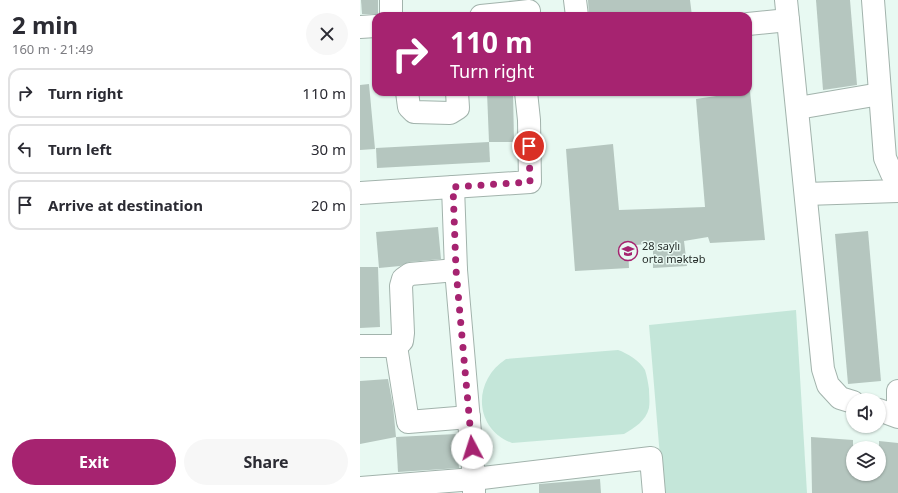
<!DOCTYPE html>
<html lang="en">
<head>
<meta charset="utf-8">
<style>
	:root { --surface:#fff; --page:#f7f7f7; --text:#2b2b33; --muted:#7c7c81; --line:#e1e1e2; --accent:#a62370 }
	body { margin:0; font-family:"Noto Sans",sans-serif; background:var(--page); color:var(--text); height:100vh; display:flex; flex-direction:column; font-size:15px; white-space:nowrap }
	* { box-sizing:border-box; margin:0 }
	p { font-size:13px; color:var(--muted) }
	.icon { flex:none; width:22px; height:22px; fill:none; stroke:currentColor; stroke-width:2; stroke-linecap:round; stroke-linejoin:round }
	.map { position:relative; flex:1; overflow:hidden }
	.sheet { display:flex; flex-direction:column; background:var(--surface); width:360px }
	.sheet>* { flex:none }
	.top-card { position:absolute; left:12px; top:12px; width:380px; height:84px; border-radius:12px; box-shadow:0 1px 3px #0004; background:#a62370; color:#fff; overflow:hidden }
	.controls { position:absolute; left:486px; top:393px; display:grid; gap:8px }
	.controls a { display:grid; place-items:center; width:40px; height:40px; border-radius:50%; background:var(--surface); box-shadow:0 1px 3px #0004; font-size:20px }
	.pin { position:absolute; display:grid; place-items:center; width:34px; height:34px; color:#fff; margin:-17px; border:2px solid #fff; border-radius:50%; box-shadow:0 1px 4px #0007 }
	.me { position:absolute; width:44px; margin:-22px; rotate:355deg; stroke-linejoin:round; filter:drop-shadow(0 0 3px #0008) }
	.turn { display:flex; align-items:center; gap:14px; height:84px; padding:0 12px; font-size:18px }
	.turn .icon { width:52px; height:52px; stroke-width:2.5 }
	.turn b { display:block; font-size:28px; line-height:34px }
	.round { display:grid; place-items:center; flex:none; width:42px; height:42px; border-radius:21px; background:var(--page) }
	.head { display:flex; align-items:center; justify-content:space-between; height:68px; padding:0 12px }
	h1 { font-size:24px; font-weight:700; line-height:30px }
	.primary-button { display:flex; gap:8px; margin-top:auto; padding:8px 12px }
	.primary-button a { flex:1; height:46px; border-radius:24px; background:var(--accent); color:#fff; font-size:16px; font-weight:700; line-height:46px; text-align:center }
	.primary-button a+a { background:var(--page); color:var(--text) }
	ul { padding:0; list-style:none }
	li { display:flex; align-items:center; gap:12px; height:50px; margin:0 8px 6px; padding:0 4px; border:2px solid var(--line); border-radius:12px }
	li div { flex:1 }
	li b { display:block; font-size:15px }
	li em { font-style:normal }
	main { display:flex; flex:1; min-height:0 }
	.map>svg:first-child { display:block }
</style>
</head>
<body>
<main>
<section class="sheet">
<div class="head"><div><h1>2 min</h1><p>160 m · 21:49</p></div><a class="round"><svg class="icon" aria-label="close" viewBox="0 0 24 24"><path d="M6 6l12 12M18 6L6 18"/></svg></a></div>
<ul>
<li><svg class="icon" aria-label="right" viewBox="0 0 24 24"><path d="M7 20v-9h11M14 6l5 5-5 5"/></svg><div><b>Turn right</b></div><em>110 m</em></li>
<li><svg class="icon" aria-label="left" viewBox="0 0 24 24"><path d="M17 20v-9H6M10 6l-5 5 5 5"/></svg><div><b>Turn left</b></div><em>30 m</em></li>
<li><svg class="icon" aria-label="arrive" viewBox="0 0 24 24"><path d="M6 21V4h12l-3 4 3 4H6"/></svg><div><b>Arrive at destination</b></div><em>20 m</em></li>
</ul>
<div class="primary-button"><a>Exit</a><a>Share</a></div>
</section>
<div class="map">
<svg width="538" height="493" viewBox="0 0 538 493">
	<rect width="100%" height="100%" fill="#e8f9f2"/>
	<!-- green -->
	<g fill="#c4e6d9">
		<path d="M436,310L447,493H303L289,325Z"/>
		<path d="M258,350C267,353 280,361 285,370C287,376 288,383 289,389C289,394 290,402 289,408C286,421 274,428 264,434L152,443C114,429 112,381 146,359Z"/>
	</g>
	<!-- building -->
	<g fill="#b5c6bf">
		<path d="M1,0H18V14H2Z"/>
		<path d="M228,0H330L332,16H229Z"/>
		<path d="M456,0H490L497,85L463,90Z"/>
		<path d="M9,84L15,149L0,150V85Z"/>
		<path d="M390,91L405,240L350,243L348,237L324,241L327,266L293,268V243L268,246L269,268L215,271L206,149L253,144L259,210L345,207L336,99Z"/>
		<path d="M127,92H153L154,142H129Z"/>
		<path d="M129,142L130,162L17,168L16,148Z"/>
		<path d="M78,227L81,259L49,262L40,266L19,268L16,232Z"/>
		<path d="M508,231L521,381L488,384L475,234Z"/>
		<path d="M0,267H18L20,327L0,328Z"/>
		<path d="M28,379L33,406L36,437L0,444V381Z"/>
		<path d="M96,434L99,468L38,472L36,437Z"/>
		<path d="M451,437L493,440V474H519V441L538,443V493H452Z"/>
		<path d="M240,479L241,493H179V484Z"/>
	</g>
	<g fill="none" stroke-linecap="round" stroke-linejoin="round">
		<!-- minor casing -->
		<g stroke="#a2b3ac" stroke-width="24">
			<g id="minor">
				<path d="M215,0L217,16"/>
				<path d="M426,0L463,369L468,385L480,398L493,402"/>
				<path d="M513,0L525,158L532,174L538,179"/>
				<path d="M31,16V0"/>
				<path d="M121,16L169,11"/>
				<path d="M388,24L428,20"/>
				<path d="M0,27L16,26"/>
				<path d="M47,92L49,107L54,112L90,113L98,108L97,92"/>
				<path d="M438,108L520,94"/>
				<path d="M93,187L96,270L114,479V493"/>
				<path d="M0,193L170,182L169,120L166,92"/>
				<path d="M446,194L538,191"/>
				<path d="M0,346H36L42,341L43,333L41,286L43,279L50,274L96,270"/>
				<path d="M36,346L48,422L109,417"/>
				<path d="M538,391V406"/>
				<path d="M519,410L538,417"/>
				<path d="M0,488L114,479L291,458L294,493"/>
			</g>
		</g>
		<!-- minor -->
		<use href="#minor" stroke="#fff" stroke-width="22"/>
	</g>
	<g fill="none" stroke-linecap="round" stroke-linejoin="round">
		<!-- route -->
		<path stroke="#a62370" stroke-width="7" stroke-dasharray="0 12.6" d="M112,448L96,270L93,187L170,182L169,146"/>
	</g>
	<!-- icons -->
	<defs>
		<g id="school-ring" transform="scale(1)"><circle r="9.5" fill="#e8f9f2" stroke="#a62370" stroke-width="1.5"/><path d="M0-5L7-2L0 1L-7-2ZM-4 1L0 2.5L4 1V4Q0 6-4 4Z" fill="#a62370"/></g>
	</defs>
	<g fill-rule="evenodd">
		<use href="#school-ring" x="268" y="251"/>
	</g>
	<g text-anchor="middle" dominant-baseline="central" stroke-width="3" stroke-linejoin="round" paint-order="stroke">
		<!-- poi labels -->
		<g font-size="11" fill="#282f2c" stroke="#e8f9f2" text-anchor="start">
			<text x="282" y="245">28 saylı<tspan x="282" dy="13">orta məktəb</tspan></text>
		</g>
	</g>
</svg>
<div class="controls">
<a><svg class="icon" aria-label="sound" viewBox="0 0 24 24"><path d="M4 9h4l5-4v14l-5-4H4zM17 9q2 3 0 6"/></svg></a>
<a><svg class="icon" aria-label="layers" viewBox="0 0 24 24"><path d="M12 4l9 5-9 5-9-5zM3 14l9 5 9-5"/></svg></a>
</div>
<div class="pin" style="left:169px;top:146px;background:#d93025"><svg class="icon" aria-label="arrive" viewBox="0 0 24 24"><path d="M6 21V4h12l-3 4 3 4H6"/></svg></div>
<svg class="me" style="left:112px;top:448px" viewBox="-20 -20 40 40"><circle r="19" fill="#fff"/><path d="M0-13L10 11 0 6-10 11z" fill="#a62370"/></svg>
<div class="top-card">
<div class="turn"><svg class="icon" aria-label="right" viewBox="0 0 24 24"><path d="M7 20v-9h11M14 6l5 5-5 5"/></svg><div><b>110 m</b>Turn right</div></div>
</div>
</div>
</main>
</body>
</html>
